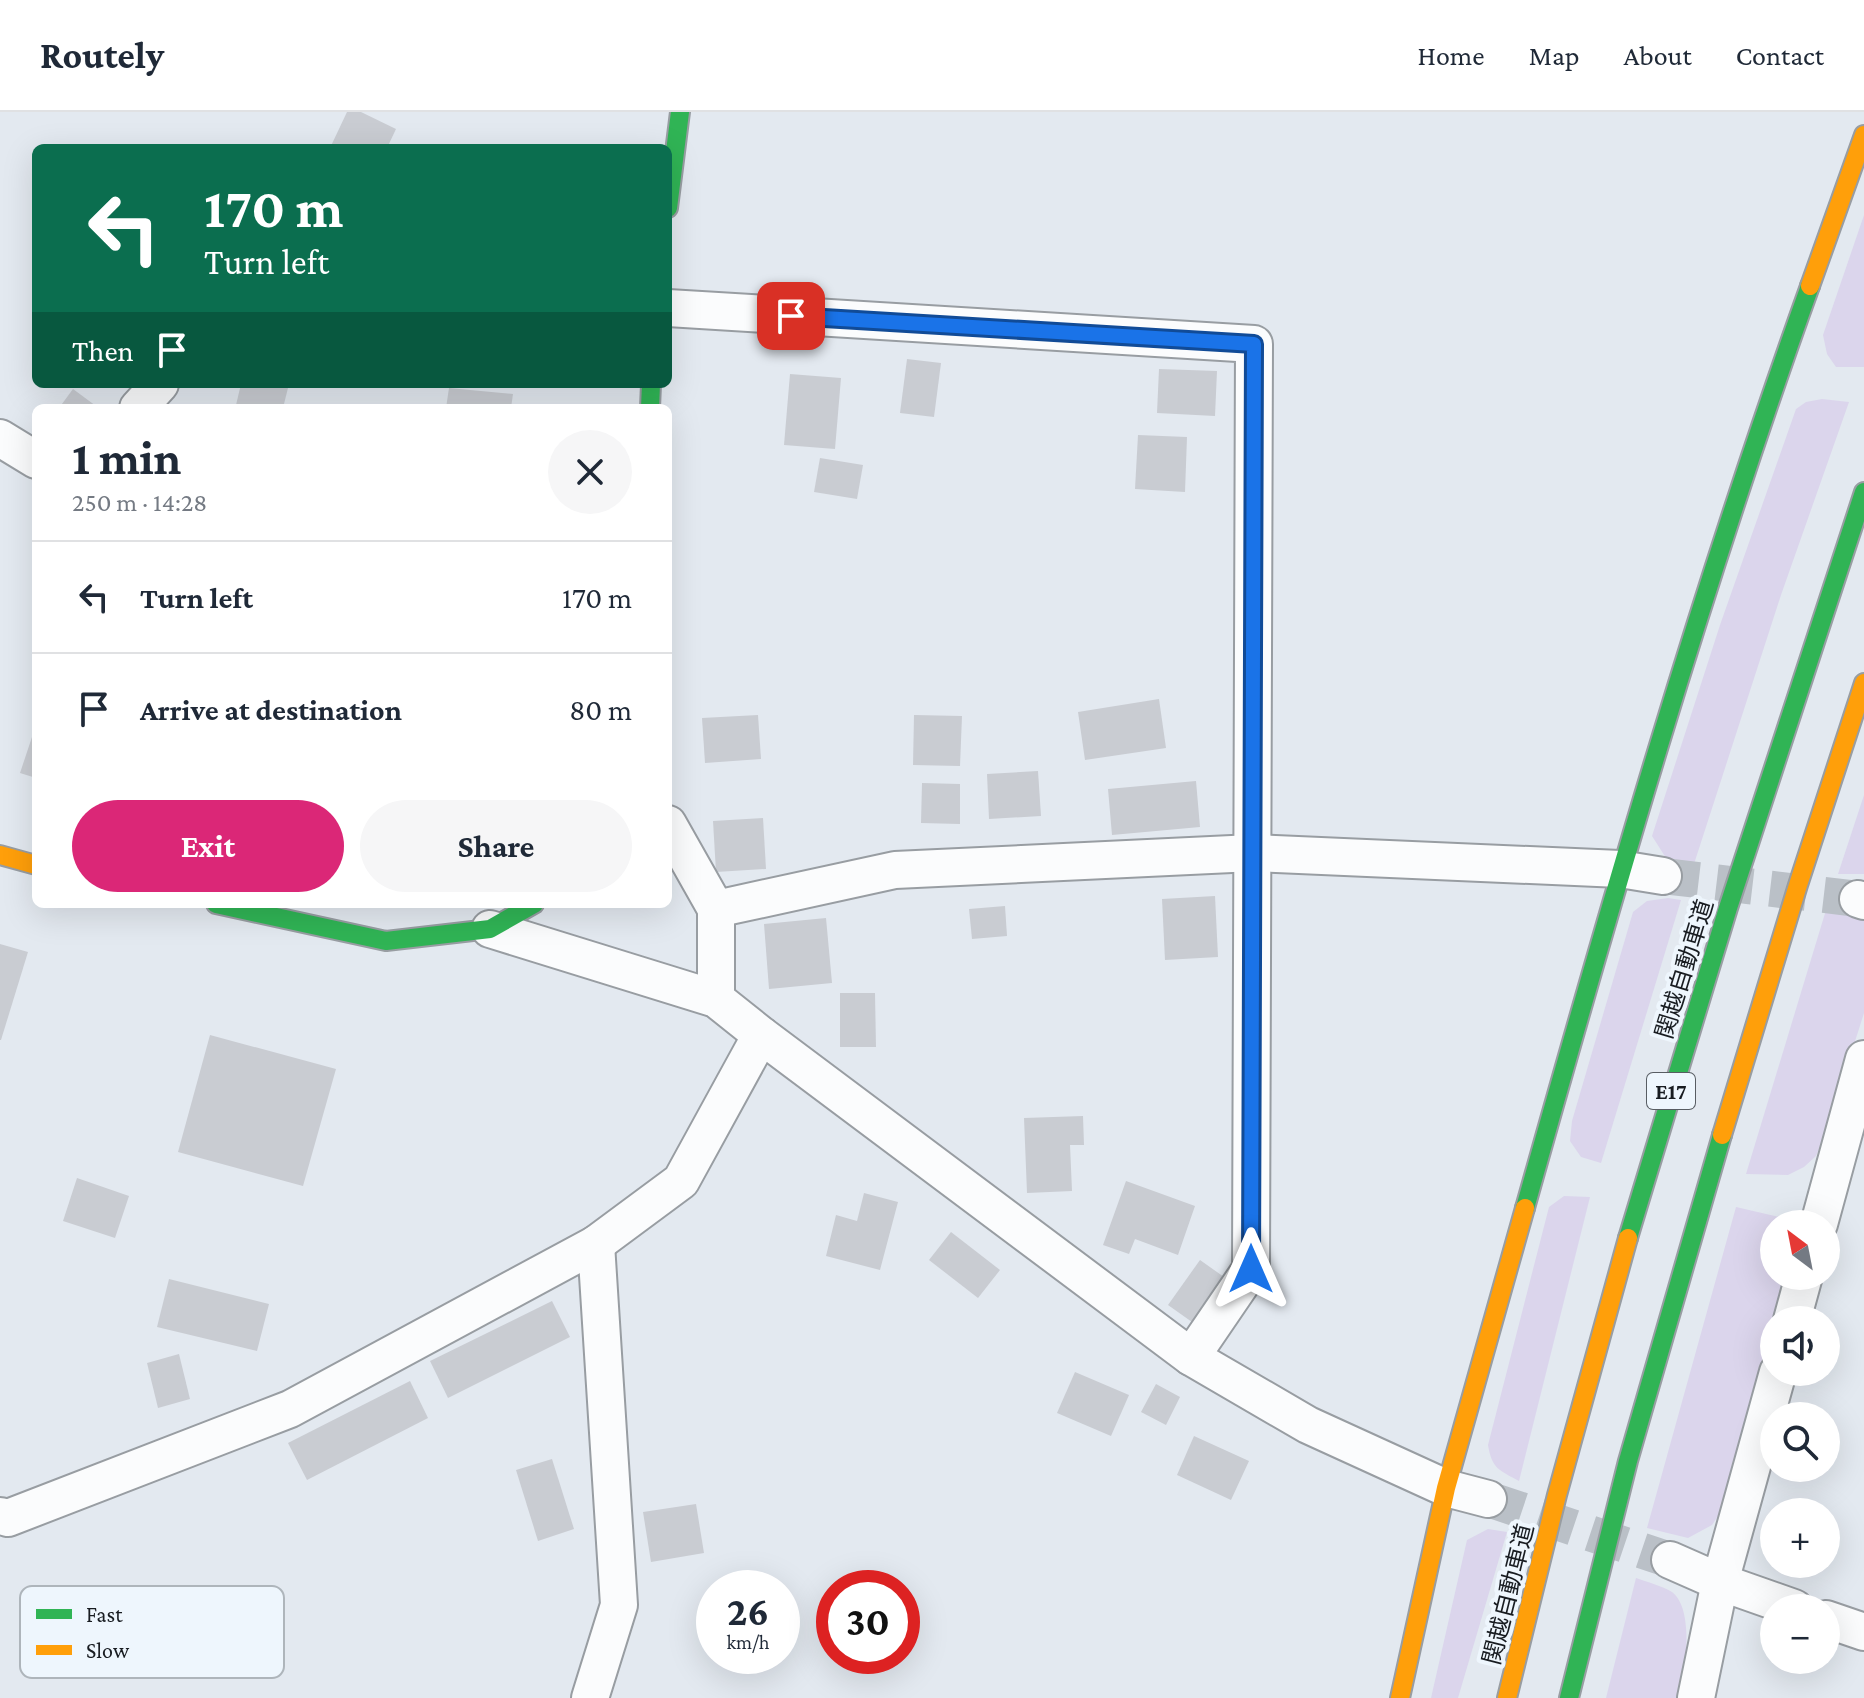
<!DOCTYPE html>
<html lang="en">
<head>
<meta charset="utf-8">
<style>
	:root { --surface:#fff; --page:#f6f6f7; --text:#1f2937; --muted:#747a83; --line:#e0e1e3; --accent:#db2777 }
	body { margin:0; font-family:"Crimson Pro","Noto Sans JP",serif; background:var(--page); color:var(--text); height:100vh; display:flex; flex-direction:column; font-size:30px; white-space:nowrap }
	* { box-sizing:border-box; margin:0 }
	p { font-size:26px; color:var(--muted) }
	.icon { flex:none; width:44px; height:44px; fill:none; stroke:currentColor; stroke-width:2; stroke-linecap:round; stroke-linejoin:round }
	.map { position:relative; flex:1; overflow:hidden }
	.side { position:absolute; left:32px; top:292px; width:640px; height:504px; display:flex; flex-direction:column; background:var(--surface); border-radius:12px; box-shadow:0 8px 32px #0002 }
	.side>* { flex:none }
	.guide { position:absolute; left:32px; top:32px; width:640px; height:244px; border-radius:12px; box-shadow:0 8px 32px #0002; background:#0b6e4f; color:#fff; overflow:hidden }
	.needle { width:52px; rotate:328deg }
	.controls { position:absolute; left:1760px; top:1098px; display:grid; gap:16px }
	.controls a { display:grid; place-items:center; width:80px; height:80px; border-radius:50%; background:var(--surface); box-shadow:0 8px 32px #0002; font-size:40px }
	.speed { position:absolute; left:696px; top:1458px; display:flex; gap:16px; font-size:40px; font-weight:700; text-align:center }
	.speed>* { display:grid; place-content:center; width:104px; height:104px; border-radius:50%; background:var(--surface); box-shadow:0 8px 32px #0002; line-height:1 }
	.speed small { font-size:20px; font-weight:400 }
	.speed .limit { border:12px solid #d22; background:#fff; color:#111 }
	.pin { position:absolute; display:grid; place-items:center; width:68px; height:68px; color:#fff; margin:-34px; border-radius:16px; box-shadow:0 4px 12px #0006 }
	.me { position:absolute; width:88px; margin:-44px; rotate:0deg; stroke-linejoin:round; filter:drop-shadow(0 0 6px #0008) }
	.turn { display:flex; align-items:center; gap:28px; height:168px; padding:0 40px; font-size:36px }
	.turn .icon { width:104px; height:104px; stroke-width:2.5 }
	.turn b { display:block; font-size:56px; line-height:68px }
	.then { display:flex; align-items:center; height:76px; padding:0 40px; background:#0003; gap:16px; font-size:30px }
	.round { display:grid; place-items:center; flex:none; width:84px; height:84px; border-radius:42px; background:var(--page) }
	.head { display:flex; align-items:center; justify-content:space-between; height:136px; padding:0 40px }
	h1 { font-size:48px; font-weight:700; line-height:60px }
	.button { display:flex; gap:16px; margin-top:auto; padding:16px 40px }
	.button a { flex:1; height:92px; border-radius:48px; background:var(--accent); color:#fff; font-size:32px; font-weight:700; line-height:92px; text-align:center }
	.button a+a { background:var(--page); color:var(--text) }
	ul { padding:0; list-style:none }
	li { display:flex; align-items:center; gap:24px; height:112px; padding:0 40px; border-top:2px solid var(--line) }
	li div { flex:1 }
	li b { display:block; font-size:30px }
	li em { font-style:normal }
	header { display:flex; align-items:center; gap:48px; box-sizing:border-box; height:112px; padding:0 40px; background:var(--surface); border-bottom:2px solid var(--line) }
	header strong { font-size:38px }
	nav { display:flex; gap:44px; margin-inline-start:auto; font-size:28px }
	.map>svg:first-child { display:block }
</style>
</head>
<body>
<header>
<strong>Routely</strong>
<nav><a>Home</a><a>Map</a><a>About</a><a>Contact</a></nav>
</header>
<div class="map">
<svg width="1864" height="1586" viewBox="0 0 1864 1586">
	<rect width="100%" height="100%" fill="#e3e9f0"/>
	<!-- green -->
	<g fill="#dbd5ec">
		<path d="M1864,103V255H1836L1827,242L1823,223Z"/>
		<path d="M1822,287L1849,290L1781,483L1694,752L1666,746L1652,724L1720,513L1796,297L1806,290Z"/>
		<path d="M1864,683V762H1838Z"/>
		<path d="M1668,786L1681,788L1601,1051L1581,1045L1570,1029L1572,1009L1633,800L1647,789Z"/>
		<path d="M1826,798L1864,802V901L1826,1021L1816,1044L1804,1055L1788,1063L1746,1062Z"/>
		<path d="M1564,1084L1590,1085L1519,1369C1499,1358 1492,1357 1488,1333L1549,1095Z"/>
		<path d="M1736,1095L1779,1105L1783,1112H1774V1164H1791L1779,1208H1774V1225L1726,1392L1712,1413L1688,1426L1647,1416Z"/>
		<path d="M1488,1417L1507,1420L1458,1586H1431L1467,1428Z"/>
		<path d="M1636,1466C1647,1470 1662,1474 1672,1480C1695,1497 1685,1562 1681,1586H1606Z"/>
	</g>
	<!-- building -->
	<g fill="#c9ccd2">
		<path d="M347,0H361L396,17L387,36H330Z"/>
		<path d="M907,247L941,251L934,305L900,301Z"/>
		<path d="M1159,257L1217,259L1215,304L1157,301Z"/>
		<path d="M790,262L841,266L835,337L784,333Z"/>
		<path d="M241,272H289L283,296H248L236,293Z"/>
		<path d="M449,276L513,282L511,296H446Z"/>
		<path d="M73,277L96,294L94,296H59Z"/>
		<path d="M1138,323L1187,325L1185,380L1135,377Z"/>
		<path d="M820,346L863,353L857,387L814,380Z"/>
		<path d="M1159,587L1166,636L1085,648L1078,600Z"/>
		<path d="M758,603L761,647L705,651L702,606Z"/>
		<path d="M914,603L962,604L960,654L913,653Z"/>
		<path d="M35,616H36V666L20,661Z"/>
		<path d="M1038,659L1041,704L989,707L987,662Z"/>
		<path d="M1196,669L1200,715L1112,723L1108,677Z"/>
		<path d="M922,671L960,672V712L921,711Z"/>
		<path d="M763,706L766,757L716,760L713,709Z"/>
		<path d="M1215,784L1218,845L1165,848L1162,787Z"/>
		<path d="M1005,794L1007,824L972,827L969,797Z"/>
		<path d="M826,806L832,871L769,877L764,812Z"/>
		<path d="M0,832L28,840L1,928H0Z"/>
		<path d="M840,881H875L876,935H840Z"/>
		<path d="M210,923L336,957L303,1074L178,1040Z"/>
		<path d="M1083,1004L1084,1033H1070L1072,1079L1027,1081L1024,1006Z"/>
		<path d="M77,1066L129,1084L115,1126L63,1109Z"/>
		<path d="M1126,1069L1195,1094L1178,1143L1135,1127L1129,1142L1103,1133Z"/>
		<path d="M864,1081L898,1090L880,1158L826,1144L836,1103L857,1109Z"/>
		<path d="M951,1120L1000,1158L978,1186L929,1148Z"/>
		<path d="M1200,1148L1224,1165L1192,1210L1168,1193Z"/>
		<path d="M169,1167L269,1192L257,1239L157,1215Z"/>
		<path d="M552,1189L570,1225L448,1286L430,1249Z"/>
		<path d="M179,1242L190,1287L158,1296L147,1251Z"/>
		<path d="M1075,1260L1129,1283L1111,1324L1057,1301Z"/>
		<path d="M410,1269L428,1306L307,1368L288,1331Z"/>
		<path d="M1156,1272L1180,1285L1166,1313L1141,1300Z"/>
		<path d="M1194,1324L1249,1349L1231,1388L1177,1363Z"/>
		<path d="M552,1347L574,1417L538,1429L516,1358Z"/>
		<path d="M696,1392L704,1441L651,1450L643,1400Z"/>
	</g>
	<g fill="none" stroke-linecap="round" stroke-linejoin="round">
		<!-- street-tunnel -->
		<g stroke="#bac0c7" stroke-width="36" stroke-dasharray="36 18" stroke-linecap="butt">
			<path d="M1663,764L1858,787"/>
			<path d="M1488,1387L1670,1448"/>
		</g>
		<!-- street casing -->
		<g stroke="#989da2" stroke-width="40">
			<g id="street">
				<path d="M668,196L1254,232L1251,1157L1191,1245"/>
				<path d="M138,296L160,272"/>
				<path d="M0,326L36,348"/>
				<path d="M668,712L716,797V887"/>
				<path d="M1858,787L1864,789"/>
				<path d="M716,797L895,758L1253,741L1620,757L1663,764"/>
				<path d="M490,817L716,887L761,923L1191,1245L1308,1313L1446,1376L1488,1387"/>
				<path d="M1819,1112L1864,947"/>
				<path d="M1792,1208L1804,1164"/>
				<path d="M0,1404L8,1406L290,1297L596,1132L681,1069L761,923"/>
				<path d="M1670,1448L1720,1470L1794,1496"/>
				<path d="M1826,1507L1864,1520"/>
				<path d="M590,1586L619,1493L596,1132"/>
				<path d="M1696,1586L1720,1470L1778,1260"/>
			</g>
		</g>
		<!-- fast casing -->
		<g stroke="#989da2" stroke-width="22">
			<g id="fast">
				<path d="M668,96L680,0"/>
				<path d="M650,296L651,272"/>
				<path d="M216,792L386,829L490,817L534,792"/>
				<path d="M1525,1096C1612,786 1701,477 1810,174"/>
				<path d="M1628,1126L1728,796L1864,380"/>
				<path d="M1569,1586L1628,1349L1722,1023"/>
			</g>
		</g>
		<!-- slow casing -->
		<g stroke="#989da2" stroke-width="22">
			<g id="slow">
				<path d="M1810,174L1864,23"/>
				<path d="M0,743L36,753"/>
				<path d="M1722,1023L1798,773L1864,571"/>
				<path d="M1400,1586L1446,1376L1525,1096"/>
				<path d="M1507,1586L1557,1383L1628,1126"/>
			</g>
		</g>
		<!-- street -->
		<use href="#street" stroke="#fbfcfd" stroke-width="36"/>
		<!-- fast -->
		<use href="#fast" stroke="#30b455" stroke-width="18"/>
		<!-- slow -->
		<use href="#slow" stroke="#ff9f0a" stroke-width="18"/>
	</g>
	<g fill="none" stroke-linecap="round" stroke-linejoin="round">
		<!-- route casing -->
		<g stroke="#114b97" stroke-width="20">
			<path id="route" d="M791,204L1254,232L1251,1157"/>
		</g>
		<!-- route -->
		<use href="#route" stroke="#1a73e8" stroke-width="14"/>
	</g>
	<g text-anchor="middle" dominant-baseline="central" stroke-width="8" stroke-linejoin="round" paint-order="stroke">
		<!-- shield labels -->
		<rect fill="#eef6fd" stroke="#585d63" stroke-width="2" x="1647" y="961" width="48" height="36" rx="6"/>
		<g font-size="22" font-weight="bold" fill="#181c21">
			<text x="1671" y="979">E17</text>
		</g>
		<!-- street labels -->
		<g font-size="24" fill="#181c21" stroke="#eef6fd">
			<text transform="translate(1684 857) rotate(-73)">関越自動車道</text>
			<text transform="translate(1508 1482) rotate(-76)">関越自動車道</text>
		</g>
	</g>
	<!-- legend -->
	<rect x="20" y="1474" width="264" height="92" rx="12" fill="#eef6fd" stroke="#aeb5bb" stroke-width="2"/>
	<rect x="36" y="1497" width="36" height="10" fill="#30b455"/>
	<rect x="36" y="1533" width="36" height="10" fill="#ff9f0a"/>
	<g font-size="22" fill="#181c21">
		<text x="86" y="1510">Fast</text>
		<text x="86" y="1546">Slow</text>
	</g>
</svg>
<div class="controls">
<a><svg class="needle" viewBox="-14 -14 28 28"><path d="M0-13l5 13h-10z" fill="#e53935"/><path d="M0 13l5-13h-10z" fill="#747a83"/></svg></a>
<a><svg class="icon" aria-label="sound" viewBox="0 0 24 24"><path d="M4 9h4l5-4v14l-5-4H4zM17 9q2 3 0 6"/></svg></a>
<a><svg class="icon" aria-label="search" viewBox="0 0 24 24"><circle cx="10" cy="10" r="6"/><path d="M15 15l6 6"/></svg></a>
<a>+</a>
<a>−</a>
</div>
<div class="speed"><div>26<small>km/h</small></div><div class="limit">30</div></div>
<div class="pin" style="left:791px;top:204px;background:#d93025"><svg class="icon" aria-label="arrive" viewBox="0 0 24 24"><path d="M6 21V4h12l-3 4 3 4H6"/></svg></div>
<svg class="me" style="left:1251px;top:1157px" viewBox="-20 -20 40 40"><path d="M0-17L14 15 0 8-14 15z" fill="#1a73e8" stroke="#fff" stroke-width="4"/></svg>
<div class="guide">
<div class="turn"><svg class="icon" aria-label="left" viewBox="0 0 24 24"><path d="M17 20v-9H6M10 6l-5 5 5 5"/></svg><div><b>170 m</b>Turn left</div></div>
<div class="then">Then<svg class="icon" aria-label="arrive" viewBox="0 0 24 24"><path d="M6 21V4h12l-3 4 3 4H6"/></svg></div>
</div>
<section class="side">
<div class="head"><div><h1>1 min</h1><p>250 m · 14:28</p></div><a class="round"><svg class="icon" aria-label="close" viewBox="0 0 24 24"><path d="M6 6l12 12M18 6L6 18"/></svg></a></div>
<ul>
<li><svg class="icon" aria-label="left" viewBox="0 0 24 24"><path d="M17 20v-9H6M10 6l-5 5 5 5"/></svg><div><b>Turn left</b></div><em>170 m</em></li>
<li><svg class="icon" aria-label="arrive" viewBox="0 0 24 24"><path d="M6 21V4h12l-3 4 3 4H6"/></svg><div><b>Arrive at destination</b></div><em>80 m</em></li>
</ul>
<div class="button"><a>Exit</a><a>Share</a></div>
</section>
</div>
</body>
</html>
